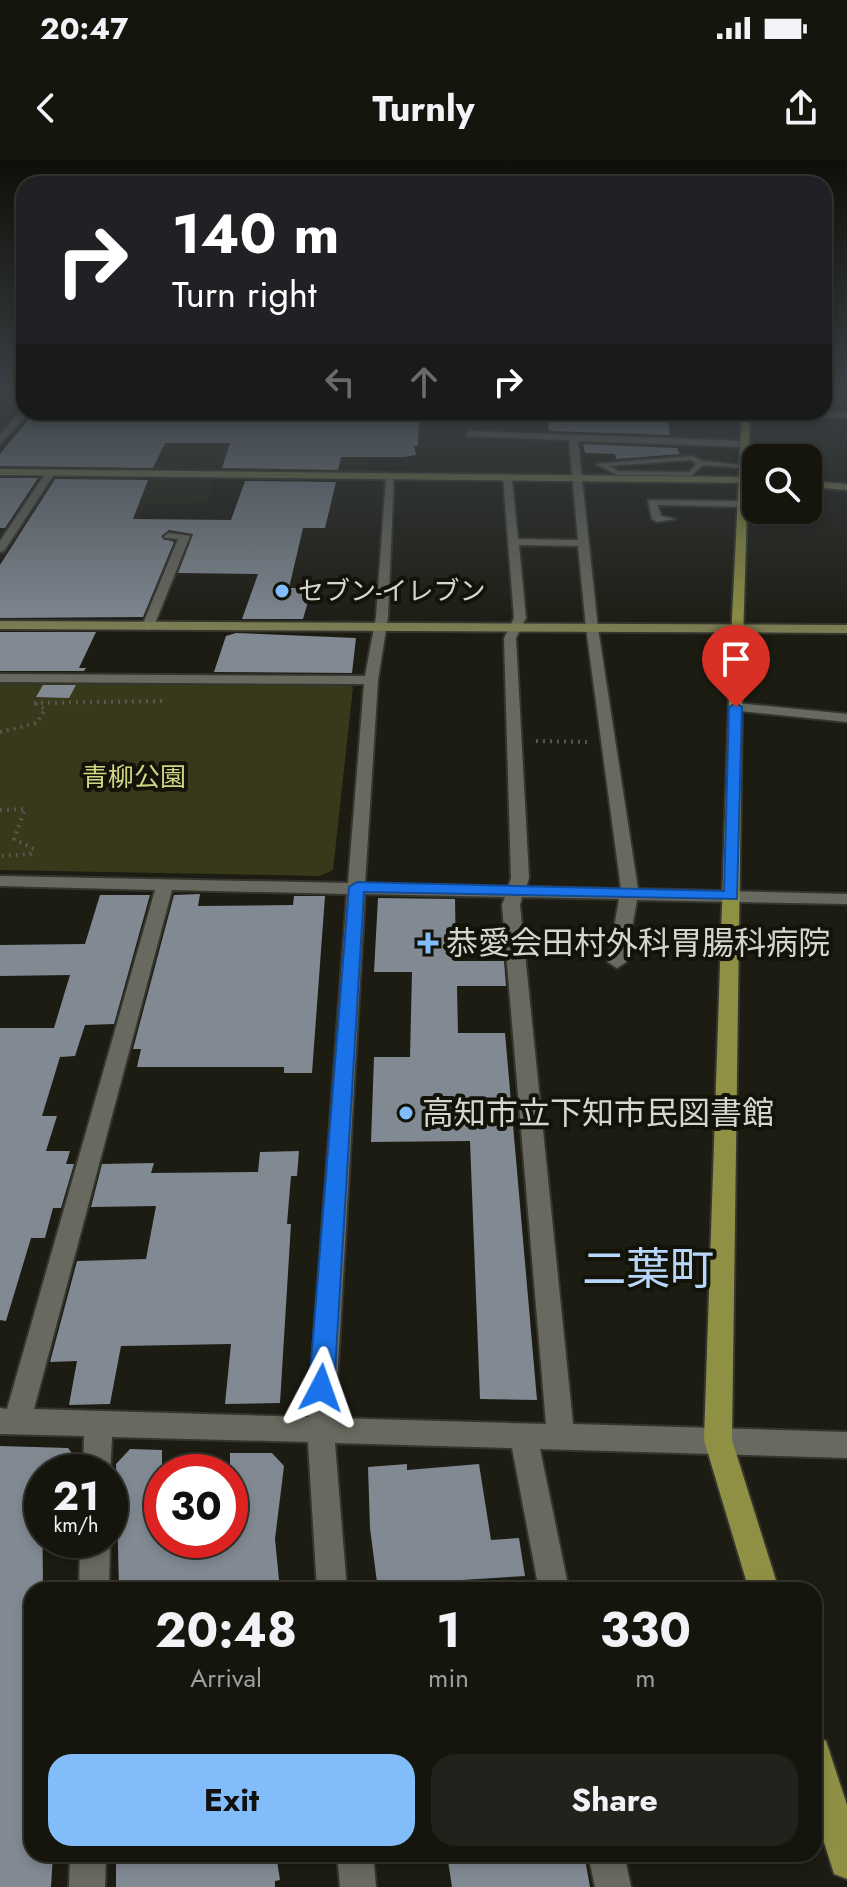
<!DOCTYPE html>
<html lang="en">
<head>
<meta charset="utf-8">
<style>
	:root { --surface:#15150e; --page:#22221c; --text:#f1f3f6; --muted:#9d9f9e; --line:#34342e; --accent:#82bcfa }
	body { margin:0; font-family:Jost,"Noto Sans JP",sans-serif; background:var(--page); color:var(--text); height:100vh; display:flex; flex-direction:column; font-size:30px; white-space:nowrap }
	* { box-sizing:border-box; margin:0 }
	p { font-size:26px; color:var(--muted) }
	.icon { flex:none; width:44px; height:44px; fill:none; stroke:currentColor; stroke-width:2; stroke-linecap:round; stroke-linejoin:round }
	.map { position:relative; flex:1; overflow:hidden }
	.side { position:absolute; left:24px; top:1422px; width:798px; height:280px; display:flex; flex-direction:column; background:var(--surface); border-radius:24px; box-shadow:0 4px 12px #0003,0 0 0 2px var(--line) }
	.side>* { flex:none }
	.banner { position:absolute; left:16px; top:16px; width:816px; height:244px; border-radius:24px; box-shadow:0 4px 12px #0003,0 0 0 2px var(--line); background:#202124; color:#fff; overflow:hidden }
	.controls { position:absolute; left:742px; top:284px; display:grid; gap:16px }
	.controls a { display:grid; place-items:center; width:80px; height:80px; border-radius:16px; background:var(--surface); box-shadow:0 4px 12px #0003,0 0 0 2px var(--line); font-size:40px }
	.speed { position:absolute; left:24px; top:1294px; display:flex; gap:16px; font-size:40px; font-weight:700; text-align:center }
	.speed>* { display:grid; place-content:center; width:104px; height:104px; border-radius:50%; background:var(--surface); box-shadow:0 4px 12px #0003,0 0 0 2px var(--line); line-height:1 }
	.speed small { font-size:20px; font-weight:400 }
	.speed .limit { border:12px solid #d22; background:#fff; color:#111 }
	.pin { position:absolute; display:grid; place-items:center; width:68px; height:68px; color:#fff; margin:-82px -34px; border-radius:50% 50% 50% 0; rotate:-45deg; box-shadow:0 0 8px #0007 }
	.pin .icon { rotate:45deg }
	.me { position:absolute; width:88px; margin:-44px; rotate:4deg; stroke-linejoin:round; filter:drop-shadow(0 0 6px #0008) }
	.turn { display:flex; align-items:center; gap:28px; height:168px; padding:0 24px; font-size:36px }
	.turn .icon { width:104px; height:104px; stroke-width:2.5 }
	.turn b { display:block; font-size:56px; line-height:68px }
	.lanes { display:flex; align-items:center; height:76px; padding:0 24px; background:#0003; justify-content:center; gap:40px; direction:ltr }
	.lanes .off { opacity:.35 }
	.eta { display:flex; justify-content:space-evenly; align-items:center; height:136px; text-align:center }
	.eta b { font-size:48px; font-weight:700; line-height:56px }
	.action { display:flex; gap:16px; margin-top:auto; padding:16px 24px }
	.action a { flex:1; height:92px; border-radius:24px; background:var(--accent); color:#111; font-size:32px; font-weight:700; line-height:92px; text-align:center }
	.action a+a { background:var(--page); color:var(--text) }
	.status { display:flex; justify-content:space-between; align-items:center; height:56px; padding:0 40px; background:var(--surface); direction:ltr }
	.status svg { height:22px; fill:currentColor }
	header { display:flex; justify-content:space-between; align-items:center; height:104px; padding:0 24px; background:var(--surface); font-size:36px; font-weight:700 }
	.map>svg:first-child { display:block }
</style>
</head>
<body>
<div class="status"><b>20:47</b><svg viewBox="0 0 49 12"><path d="M0 12V9h3v3zM5 12V6h3v6zM10 12V3h3v9zM15 12V0h3v12zM26 1h20v11H26zM47 4h2v5h-2z"/></svg></div>
<header><svg class="icon" aria-label="back" viewBox="0 0 24 24"><path d="M15 5l-7 7 7 7"/></svg>Turnly<svg class="icon" aria-label="share" viewBox="0 0 24 24"><path d="M12 15V3M7 8l5-5 5 5M5 13v7h14v-7"/></svg></header>
<div class="map">
<svg width="847" height="1727" viewBox="0 0 847 1727">
	<rect width="100%" height="100%" fill="#1c1c13"/>
	<!-- built -->
	<g fill="#242415">
		<path d="M98,252H372L367,313L60,309Z"/>
		<path d="M62,317L215,319L206,343L146,344L134,364H26L56,319Z"/>
	</g>
	<!-- green -->
	<path fill="#38391b" d="M0,522L347,524L353,527L333,710L320,716L0,710Z"/>
	<!-- building -->
	<g fill="#818993">
		<path d="M35,252H419L418,286H414L416,295L404,297H341L338,310L222,308L230,283H165L153,308L0,306V294Z"/>
		<path d="M546,252H661L662,261L668,262L670,275L549,271Z"/>
		<path d="M583,284L677,288L680,294L616,299L615,294L585,293Z"/>
		<path d="M0,318H38L5,368H0Z"/>
		<path d="M55,319L148,320L133,359L231,360L245,321L336,322L325,368H303L289,428H312L303,459H242L258,414L178,413L193,374L169,370L161,377L174,382L143,457L0,458V405Z"/>
		<path d="M0,472H96L79,508H86L84,511H0Z"/>
		<path d="M236,473L356,478L352,513L214,512L226,476Z"/>
		<path d="M43,525H76L69,538L36,537Z"/>
		<path d="M200,734L198,746L293,745L294,736H325L312,913H284V907H137L141,889H133L174,735Z"/>
		<path d="M100,735H150L114,864L85,865L75,896L60,897L42,956H57L46,991H70L66,1004H74L61,1048H53L45,1078H31L6,1161L0,1160V868H54L70,815L0,816V785L85,784Z"/>
		<path d="M378,738L455,739L456,801H504L506,826H457L458,873H505L537,1240L480,1239L470,981L371,982L374,897H410L412,812H374Z"/>
		<path d="M299,991L297,1016H291L287,1064H291L280,1243L225,1244L231,1184L121,1186L110,1244L69,1245L77,1201L50,1202L77,1101L146,1099L156,1046L91,1047L102,1004L154,1003L151,1013L258,1012L260,992Z"/>
		<path d="M0,1286L68,1288L80,1303V1312H42L43,1430H32V1694H53L51,1727H0Z"/>
		<path d="M130,1289L162,1290V1380H230V1293H272L284,1306L275,1379L280,1430H119L116,1304Z"/>
		<path d="M407,1304V1310L479,1304L491,1380L519,1378L525,1416L462,1420L463,1430H378L370,1368L368,1307Z"/>
		<path d="M116,1694H276L280,1720L275,1721V1727H116Z"/>
		<path d="M447,1694H580L581,1699H585L590,1727H452Z"/>
	</g>
	<g fill="none" stroke-linecap="round" stroke-linejoin="round">
		<!-- lane casing -->
		<g stroke="#34352f" stroke-width="4">
			<path id="lane" d="M692,296L703,301L750,306L746,308L703,305L691,316L617,315L596,304ZM691,300L696,304L689,312L619,311L609,306Z"/>
		</g>
		<!-- street casing -->
		<g stroke="#34352f" stroke-width="4">
			<g id="street">
				<path d="M22,250L29,252L0,284V275Z"/>
				<path d="M786,252H847V258L790,255Z"/>
				<path d="M469,271L746,281L751,284L746,287L578,281L598,468L638,729L847,734V744L637,740L626,802L617,808L608,802L619,739L522,737L520,745L573,1264L847,1272V1298L540,1289L569,1430H539L512,1288L335,1283L347,1430H317L308,1282L112,1277L110,1315V1312H83L84,1276L0,1274V1248L7,1249L155,730L0,726V716L348,723L364,524L0,522V514L365,516L376,457L386,317L394,315L388,457L378,520L365,724L508,727L511,718L504,478L514,458L503,317L512,319L518,379L578,380L569,280L466,276ZM519,385L578,386L586,468L621,729L526,727L529,718L516,478L526,458ZM172,730L347,734L308,1257L34,1249ZM365,734L505,737L502,745L546,1264L335,1258Z"/>
				<path d="M47,311L55,313L4,391L0,392V381Z"/>
				<path d="M648,340L744,341L749,344L744,347L658,345L661,356L675,359L657,362L652,359Z"/>
				<path d="M169,373L190,376L154,466L148,470L142,466L178,379L165,378L164,376Z"/>
				<path d="M736,543L847,554V562L731,550V544Z"/>
				<path d="M80,1380H110L109,1430H79Z"/>
				<path d="M70,1694H106L105,1727H69Z"/>
				<path d="M337,1694H373L376,1727H340Z"/>
				<path d="M588,1694H624L631,1727H595Z"/>
			</g>
		</g>
		<!-- secondary casing -->
		<g stroke="#34352f" stroke-width="4">
			<g id="secondary">
				<path d="M0,309L756,317V323L0,315Z"/>
				<path d="M808,321L847,324V330L808,327Z"/>
				<path d="M0,461L847,465V473L0,469Z"/>
			</g>
		</g>
		<!-- primary casing -->
		<g stroke="#34352f" stroke-width="4">
			<g id="primary">
				<path d="M742,252H750L743,479L732,1280L779,1430H749L704,1280L731,479Z"/>
				<path d="M814,1576L826,1581L847,1645V1719L834,1714L814,1650Z"/>
			</g>
		</g>
		<!-- path -->
		<g stroke="#57574f" stroke-width="4" stroke-dasharray="2 5" stroke-linecap="butt">
			<path d="M34,543L166,541"/>
			<path d="M0,572L37,563L45,549L36,544"/>
			<path d="M536,581L590,582"/>
			<path d="M0,650L25,649L14,679L34,689L30,694L2,696"/>
		</g>
		<!-- lane -->
		<use href="#lane" fill="#696a5f" fill-rule="evenodd"/>
		<!-- street -->
		<use href="#street" fill="#696a5f" fill-rule="evenodd"/>
		<!-- secondary -->
		<use href="#secondary" fill="#7c7d52" fill-rule="evenodd"/>
		<!-- primary -->
		<use href="#primary" fill="#8f9044" fill-rule="evenodd"/>
	</g>
	<!-- sky -->
	<linearGradient id="sky" x2="0" y2="1"><stop stop-color="#0f0f0a"/><stop offset="0.49" stop-color="#3a4044"/><stop offset="1" stop-color="#3a4044" stop-opacity="0"/></linearGradient>
	<rect width="847" height="473" fill="url(#sky)"/>
	<!-- route -->
	<path fill="#1a73e8" stroke="#114b97" stroke-width="2" d="M736,543L742,547L737,739L364,732L334,1228L330,1236L321,1239L313,1236L309,1228L349,727L357,722L724,731L729,547Z"/>
	<!-- markers -->
	<g fill="#82bcfa" stroke="#13130a" stroke-width="3">
		<circle cx="282" cy="431" r="8"/>
		<path d="M424 771h8v8h8v8h-8v8h-8v-8h-8v-8h8z"/>
		<circle cx="406" cy="953" r="8"/>
	</g>
	<g text-anchor="middle" dominant-baseline="central" stroke-width="8" stroke-linejoin="round" paint-order="stroke">
		<!-- far-poi labels -->
		<g font-size="26" fill="#d6d6d0" stroke="#13130a" text-anchor="start">
			<text x="298" y="431">セブン-イレブン</text>
		</g>
		<!-- far-park labels -->
		<g font-size="26" fill="#d1d481" stroke="#13130a">
			<text x="134" y="617">青柳公園</text>
		</g>
		<!-- poi labels -->
		<g font-size="32" fill="#d6d6d0" stroke="#13130a" text-anchor="start">
			<text x="446" y="783">恭愛会田村外科胃腸科病院</text>
			<text x="422" y="953">高知市立下知市民図書館</text>
		</g>
		<!-- near-quarter labels -->
		<g font-size="44" fill="#b6d7fa" stroke="#13130a">
			<text x="648" y="1109">二葉町</text>
		</g>
	</g>
</svg>
<div class="controls">
<a><svg class="icon" aria-label="search" viewBox="0 0 24 24"><circle cx="10" cy="10" r="6"/><path d="M15 15l6 6"/></svg></a>
</div>
<div class="speed"><div>21<small>km/h</small></div><div class="limit">30</div></div>
<div class="pin" style="left:736px;top:547px;background:#d93025"><svg class="icon" aria-label="arrive" viewBox="0 0 24 24"><path d="M6 21V4h12l-3 4 3 4H6"/></svg></div>
<svg class="me" style="left:321px;top:1228px" viewBox="-20 -20 40 40"><path d="M0-17L14 15 0 8-14 15z" fill="#1a73e8" stroke="#fff" stroke-width="4"/></svg>
<div class="banner">
<div class="turn"><svg class="icon" aria-label="right" viewBox="0 0 24 24"><path d="M7 20v-9h11M14 6l5 5-5 5"/></svg><div><b>140 m</b>Turn right</div></div>
<div class="lanes"><svg class="icon off" aria-label="left" viewBox="0 0 24 24"><path d="M17 20v-9H6M10 6l-5 5 5 5"/></svg><svg class="icon off" aria-label="ahead" viewBox="0 0 24 24"><path d="M12 20V5M6 11l6-6 6 6"/></svg><svg class="icon" aria-label="right" viewBox="0 0 24 24"><path d="M7 20v-9h11M14 6l5 5-5 5"/></svg></div>
</div>
<section class="side">
<div class="eta">
<div><b>20:48</b><p>Arrival</p></div>
<div><b>1</b><p>min</p></div>
<div><b>330</b><p>m</p></div>
</div>
<div class="action"><a>Exit</a><a>Share</a></div>
</section>
</div>
</body>
</html>
